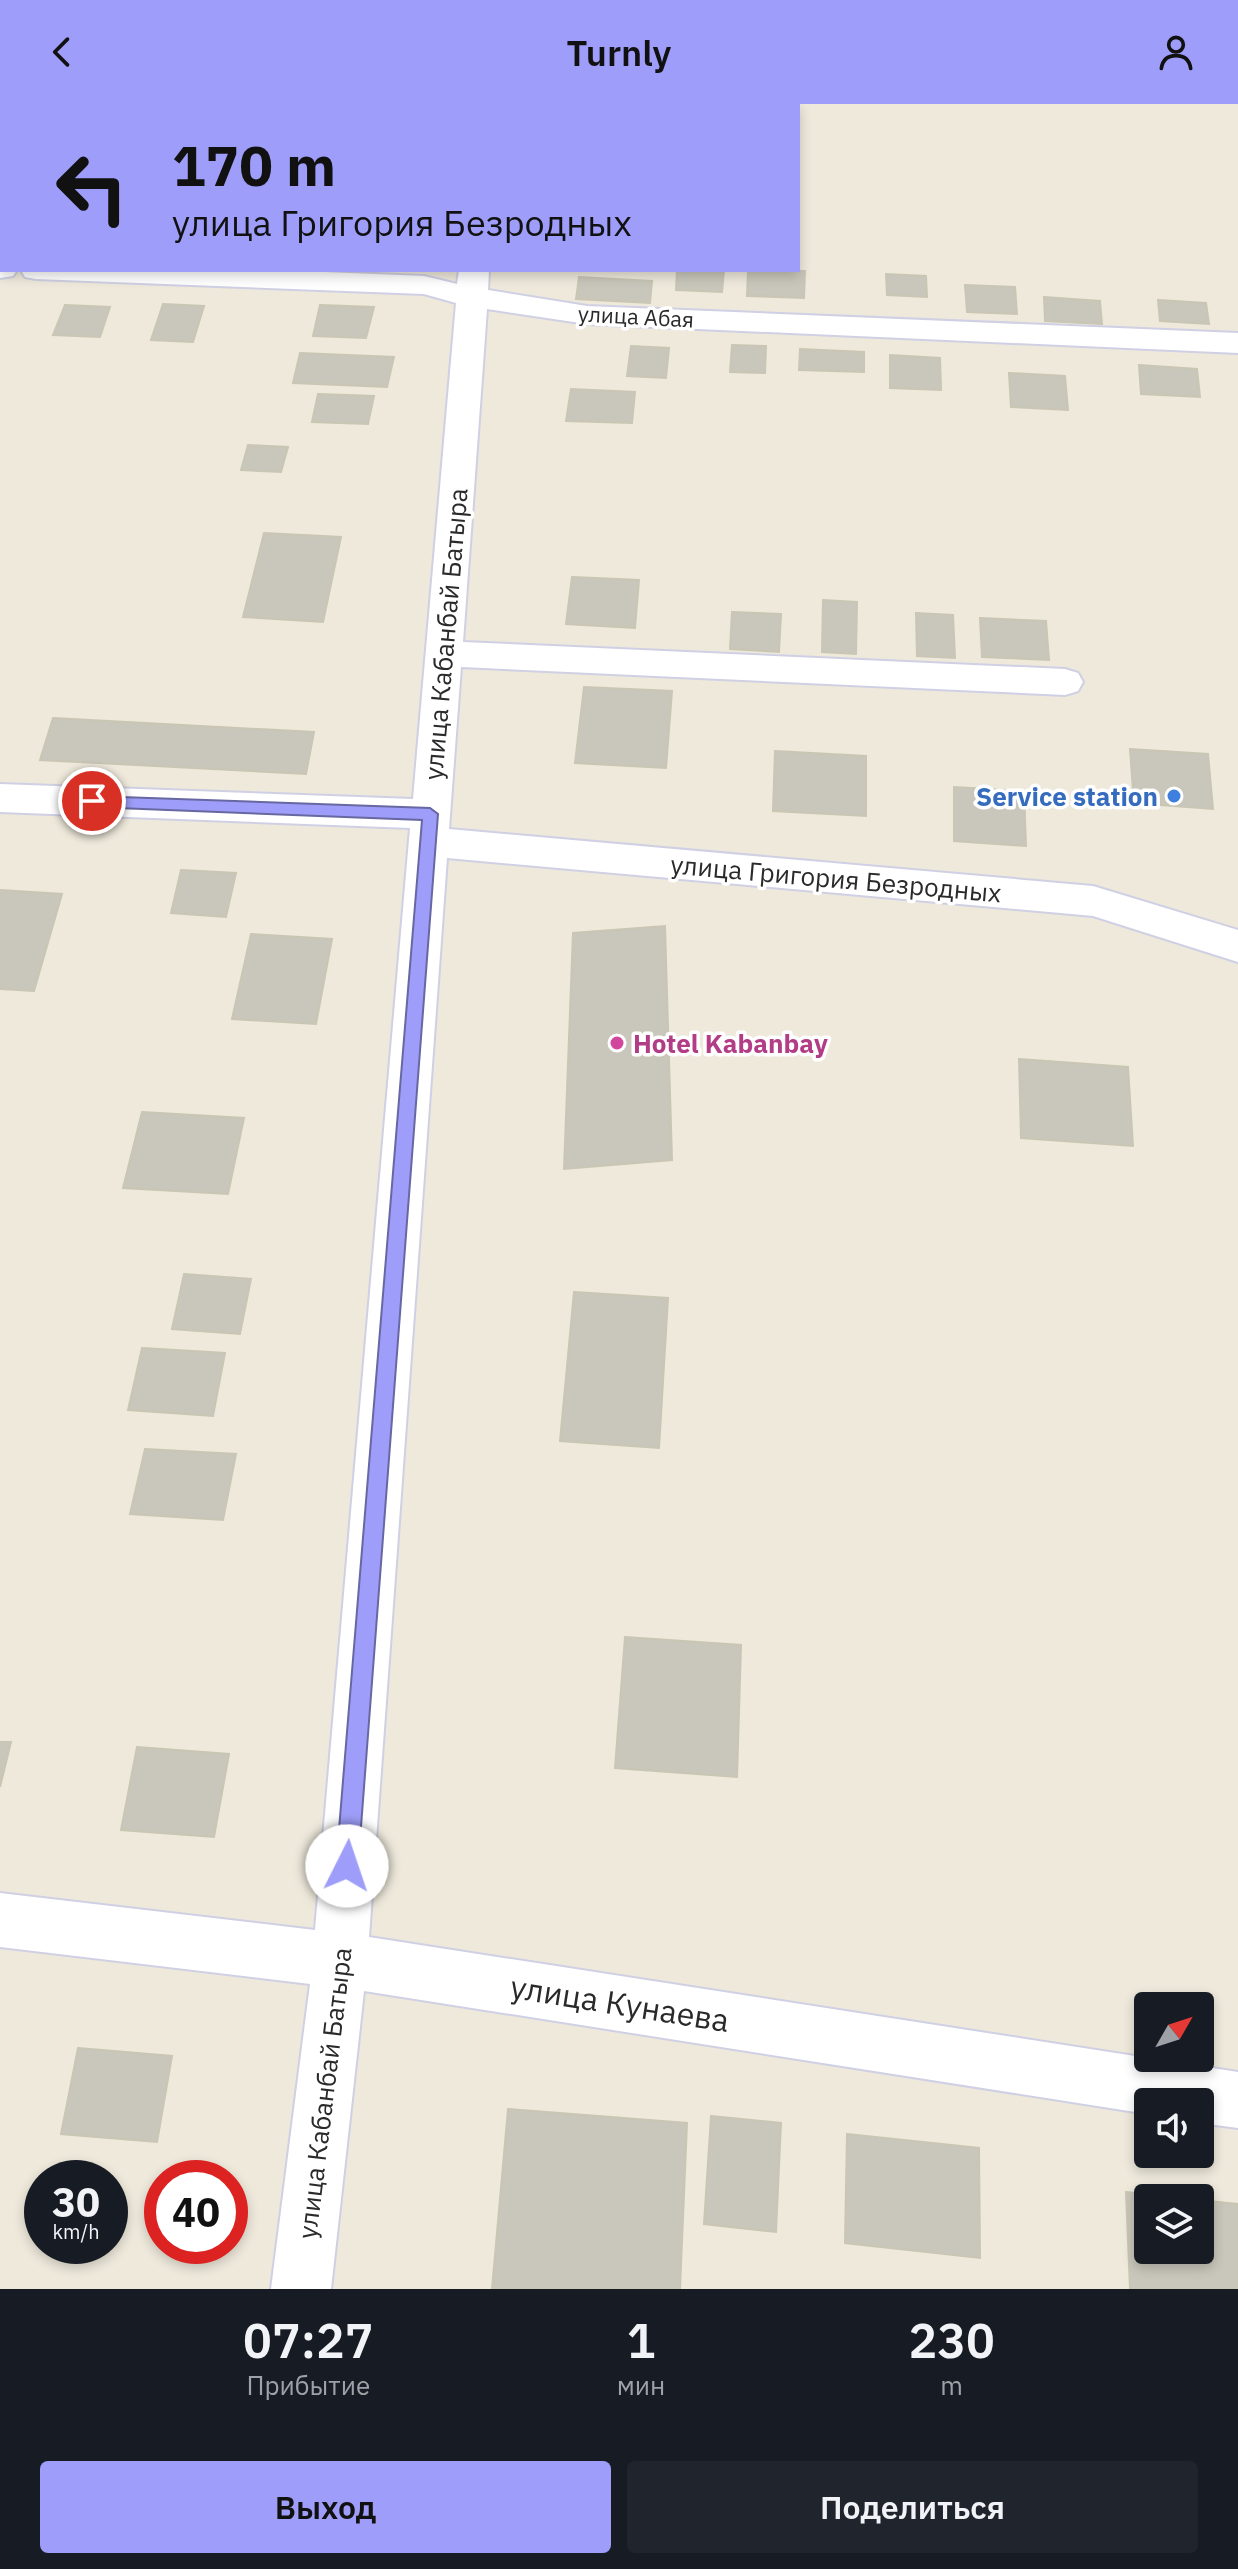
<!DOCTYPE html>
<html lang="ru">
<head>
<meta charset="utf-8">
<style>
	:root { --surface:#171b24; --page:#20242c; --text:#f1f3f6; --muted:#9ea1a6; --accent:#9e9efa }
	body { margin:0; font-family:"IBM Plex Sans",sans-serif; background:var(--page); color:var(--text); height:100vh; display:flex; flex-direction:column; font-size:30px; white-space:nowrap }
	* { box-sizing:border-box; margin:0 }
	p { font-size:26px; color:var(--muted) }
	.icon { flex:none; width:44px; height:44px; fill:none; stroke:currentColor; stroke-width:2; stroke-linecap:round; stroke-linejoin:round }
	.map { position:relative; height:2185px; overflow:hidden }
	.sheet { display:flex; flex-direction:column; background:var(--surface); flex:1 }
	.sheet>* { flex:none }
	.banner { position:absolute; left:0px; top:0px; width:800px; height:168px; box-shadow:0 4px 12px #0003; background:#9e9efa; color:#111; overflow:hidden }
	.needle { width:52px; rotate:51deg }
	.tools { position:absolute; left:1134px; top:1888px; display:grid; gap:16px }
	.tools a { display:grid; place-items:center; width:80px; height:80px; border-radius:8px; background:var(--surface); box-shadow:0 4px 12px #0003; font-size:40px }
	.speed { position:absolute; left:24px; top:2056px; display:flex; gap:16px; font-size:40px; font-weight:700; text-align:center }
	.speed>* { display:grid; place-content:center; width:104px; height:104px; border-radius:50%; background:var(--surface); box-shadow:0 4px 12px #0003; line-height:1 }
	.speed small { font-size:20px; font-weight:400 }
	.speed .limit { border:12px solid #d22; background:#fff; color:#111 }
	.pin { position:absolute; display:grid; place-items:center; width:68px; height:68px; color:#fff; margin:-34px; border:4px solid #fff; border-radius:50%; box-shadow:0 2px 8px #0007 }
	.me { position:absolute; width:88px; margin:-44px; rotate:4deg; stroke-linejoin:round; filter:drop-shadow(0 0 6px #0008) }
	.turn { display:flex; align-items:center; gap:28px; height:168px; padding:0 40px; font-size:36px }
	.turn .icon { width:104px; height:104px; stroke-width:2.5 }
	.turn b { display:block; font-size:56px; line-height:68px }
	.eta { display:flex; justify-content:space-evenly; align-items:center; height:136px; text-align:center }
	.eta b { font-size:48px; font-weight:600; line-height:56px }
	.primary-button { display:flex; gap:16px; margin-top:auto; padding:16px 40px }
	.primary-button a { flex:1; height:92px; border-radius:8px; background:var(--accent); color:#111; font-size:32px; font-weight:600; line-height:92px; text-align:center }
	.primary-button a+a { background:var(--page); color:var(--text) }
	header { display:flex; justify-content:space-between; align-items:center; height:104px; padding:0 40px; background:var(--accent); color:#111; font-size:36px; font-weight:600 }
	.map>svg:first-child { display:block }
</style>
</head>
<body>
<header><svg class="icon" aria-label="back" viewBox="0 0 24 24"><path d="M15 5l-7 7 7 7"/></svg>Turnly<svg class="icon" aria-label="person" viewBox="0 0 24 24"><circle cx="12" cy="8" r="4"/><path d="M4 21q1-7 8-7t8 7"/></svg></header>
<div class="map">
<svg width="1238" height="2185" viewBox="0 0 1238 2185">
	<rect width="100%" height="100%" fill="#eee9db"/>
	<!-- building -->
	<g fill="#c9c6bb" stroke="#c9c6b4" stroke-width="2">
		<path d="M677,166H724L722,188L676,186Z"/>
		<path d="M748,166L805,167L804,194L747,192Z"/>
		<path d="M886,170L926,172L927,193L887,191Z"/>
		<path d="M579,173L652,177L650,199L576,195Z"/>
		<path d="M965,181L1015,183L1017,210L967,208Z"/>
		<path d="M1044,193L1100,197L1102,220L1045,217Z"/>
		<path d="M1158,196L1206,199L1209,220L1160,217Z"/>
		<path d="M163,200L204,202L193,238L151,236Z"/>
		<path d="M65,201L110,203L100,233L53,231Z"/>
		<path d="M320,201L374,203L366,234L313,232Z"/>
		<path d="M732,241L766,242L765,269L730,268Z"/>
		<path d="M631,242L669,244L666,274L627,272Z"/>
		<path d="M800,245L864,248V268L799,266Z"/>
		<path d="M300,249L394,253L387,283L293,279Z"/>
		<path d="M890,251L940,254L941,286L890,284Z"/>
		<path d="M1139,261L1197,265L1200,293L1141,290Z"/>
		<path d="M1009,269L1065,272L1068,306L1011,303Z"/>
		<path d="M571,285L635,288L632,319L566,317Z"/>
		<path d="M318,290L374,292L368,320L312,318Z"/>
		<path d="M248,341L288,343L281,368L241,366Z"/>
		<path d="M264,429L341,433L323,518L243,513Z"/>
		<path d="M572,473L639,476L635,524L566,520Z"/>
		<path d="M823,496L857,498L856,550L822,548Z"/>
		<path d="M732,508L781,510L779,548L730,545Z"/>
		<path d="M916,509L953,511L955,554L917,552Z"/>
		<path d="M980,514L1046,517L1049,556L982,553Z"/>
		<path d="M584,583L672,587L666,664L575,659Z"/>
		<path d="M53,614L314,628L306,670L40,656Z"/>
		<path d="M1130,645L1208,650L1213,705L1134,699Z"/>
		<path d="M775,647L866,652V712L773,707Z"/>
		<path d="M954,683L1024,687L1026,742L954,737Z"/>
		<path d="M181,766L236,769L226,813L171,809Z"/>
		<path d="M0,786L62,790L34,887L0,885Z"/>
		<path d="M665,822L672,1056L564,1065L573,829Z"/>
		<path d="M251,830L332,835L316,920L232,915Z"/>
		<path d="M1019,955L1128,963L1133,1042L1021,1034Z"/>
		<path d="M142,1008L244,1014L228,1090L123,1084Z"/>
		<path d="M184,1170L251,1175L240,1230L172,1225Z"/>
		<path d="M574,1188L668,1194L659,1344L560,1337Z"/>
		<path d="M142,1244L225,1249L213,1312L128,1306Z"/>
		<path d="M145,1345L236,1350L223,1416L130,1410Z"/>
		<path d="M625,1533L741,1541L737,1673L615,1664Z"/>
		<path d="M0,1638H11L0,1683Z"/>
		<path d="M137,1643L229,1650L214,1733L121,1726Z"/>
		<path d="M78,1944L172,1952L157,2038L61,2030Z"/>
		<path d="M508,2005L687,2019L680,2185H492Z"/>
		<path d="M711,2012L781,2019L776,2128L704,2120Z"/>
		<path d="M847,2030L979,2044L980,2154L845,2139Z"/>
		<path d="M1126,2088L1183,2094H1148V2146H1200V2096L1238,2100V2185H1130Z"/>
	</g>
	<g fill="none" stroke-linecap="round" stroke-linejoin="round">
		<!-- minor casing -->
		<g stroke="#d0d0e4" stroke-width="4">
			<g id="minor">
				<path d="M0,156L2,166H17L13,172L0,174Z"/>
				<path d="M21,166H275L424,172L457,180L459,166H489L488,186L587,202L1238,229V249L587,220L487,205L463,538L1065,565L1078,569L1083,578L1078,587L1065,591L461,563L449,725L1093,782L1238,826V858L1093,812L447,754L369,1833L1238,1968V2024L1200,2019V1998H1148V2010L364,1887L331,2185H271L310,1880L0,1843V1789L315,1826L410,724L0,708V680L413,695L456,199L424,190L36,175L25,173Z"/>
			</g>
		</g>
		<!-- minor -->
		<use href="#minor" fill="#fff" fill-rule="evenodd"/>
	</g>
	<!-- route -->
	<path fill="#9e9efa" stroke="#6767a2" stroke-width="2" d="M92,692L430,704L438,710L358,1762L355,1770L347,1773L340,1770L336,1762L422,716L92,703L84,697Z"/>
	<!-- markers -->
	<circle fill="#3f7fe0" stroke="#fff" stroke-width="3" cx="1174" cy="692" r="8"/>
	<circle fill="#d1479c" stroke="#fff" stroke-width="3" cx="617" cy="939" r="8"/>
	<g text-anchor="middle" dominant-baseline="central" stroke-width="7" stroke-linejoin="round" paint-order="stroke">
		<!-- far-street labels -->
		<g font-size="22" fill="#2a2a2a" stroke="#fff">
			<text transform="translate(636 212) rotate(3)">улица Абая</text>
		</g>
		<!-- street labels -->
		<g font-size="26" fill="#2a2a2a" stroke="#fff">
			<text transform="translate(445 530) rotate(-85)">улица Кабанбай Батыра</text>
			<text transform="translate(836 774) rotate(5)">улица Григория Безродных</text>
			<text transform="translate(324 1989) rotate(-83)">улица Кабанбай Батыра</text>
		</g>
		<!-- shop labels -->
		<g font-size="26" font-weight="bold" fill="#366cbe" stroke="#fff" text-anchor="end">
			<text x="1158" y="692">Service station</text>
		</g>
		<!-- hotel labels -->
		<g font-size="26" font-weight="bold" fill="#b23c85" stroke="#fff" text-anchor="start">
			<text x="633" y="939">Hotel Kabanbay</text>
		</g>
		<!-- near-street labels -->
		<g font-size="32" fill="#2a2a2a" stroke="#fff">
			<text transform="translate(620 1899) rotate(9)">улица Кунаева</text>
		</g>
	</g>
</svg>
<div class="tools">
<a><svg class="needle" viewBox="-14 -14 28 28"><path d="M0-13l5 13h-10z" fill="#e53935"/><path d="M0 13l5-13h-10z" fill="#9ea1a6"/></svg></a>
<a><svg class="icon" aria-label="sound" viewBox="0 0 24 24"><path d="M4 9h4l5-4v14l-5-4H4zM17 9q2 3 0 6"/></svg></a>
<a><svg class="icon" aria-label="layers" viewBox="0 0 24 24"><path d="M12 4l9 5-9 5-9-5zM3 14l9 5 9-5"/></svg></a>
</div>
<div class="speed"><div>30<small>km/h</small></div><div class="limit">40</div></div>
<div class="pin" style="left:92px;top:697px;background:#d93025"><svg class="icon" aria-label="arrive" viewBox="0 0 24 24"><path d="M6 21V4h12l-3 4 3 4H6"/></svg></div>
<svg class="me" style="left:347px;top:1762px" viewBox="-20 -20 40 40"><circle r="19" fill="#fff"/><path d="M0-13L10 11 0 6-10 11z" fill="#9e9efa"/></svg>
<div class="banner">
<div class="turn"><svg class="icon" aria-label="left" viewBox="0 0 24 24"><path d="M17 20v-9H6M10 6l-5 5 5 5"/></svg><div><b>170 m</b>улица Григория Безродных</div></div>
</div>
</div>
<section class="sheet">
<div class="eta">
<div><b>07:27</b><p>Прибытие</p></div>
<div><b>1</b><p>мин</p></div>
<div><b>230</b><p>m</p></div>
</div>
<div class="primary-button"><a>Выход</a><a>Поделиться</a></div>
</section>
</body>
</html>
